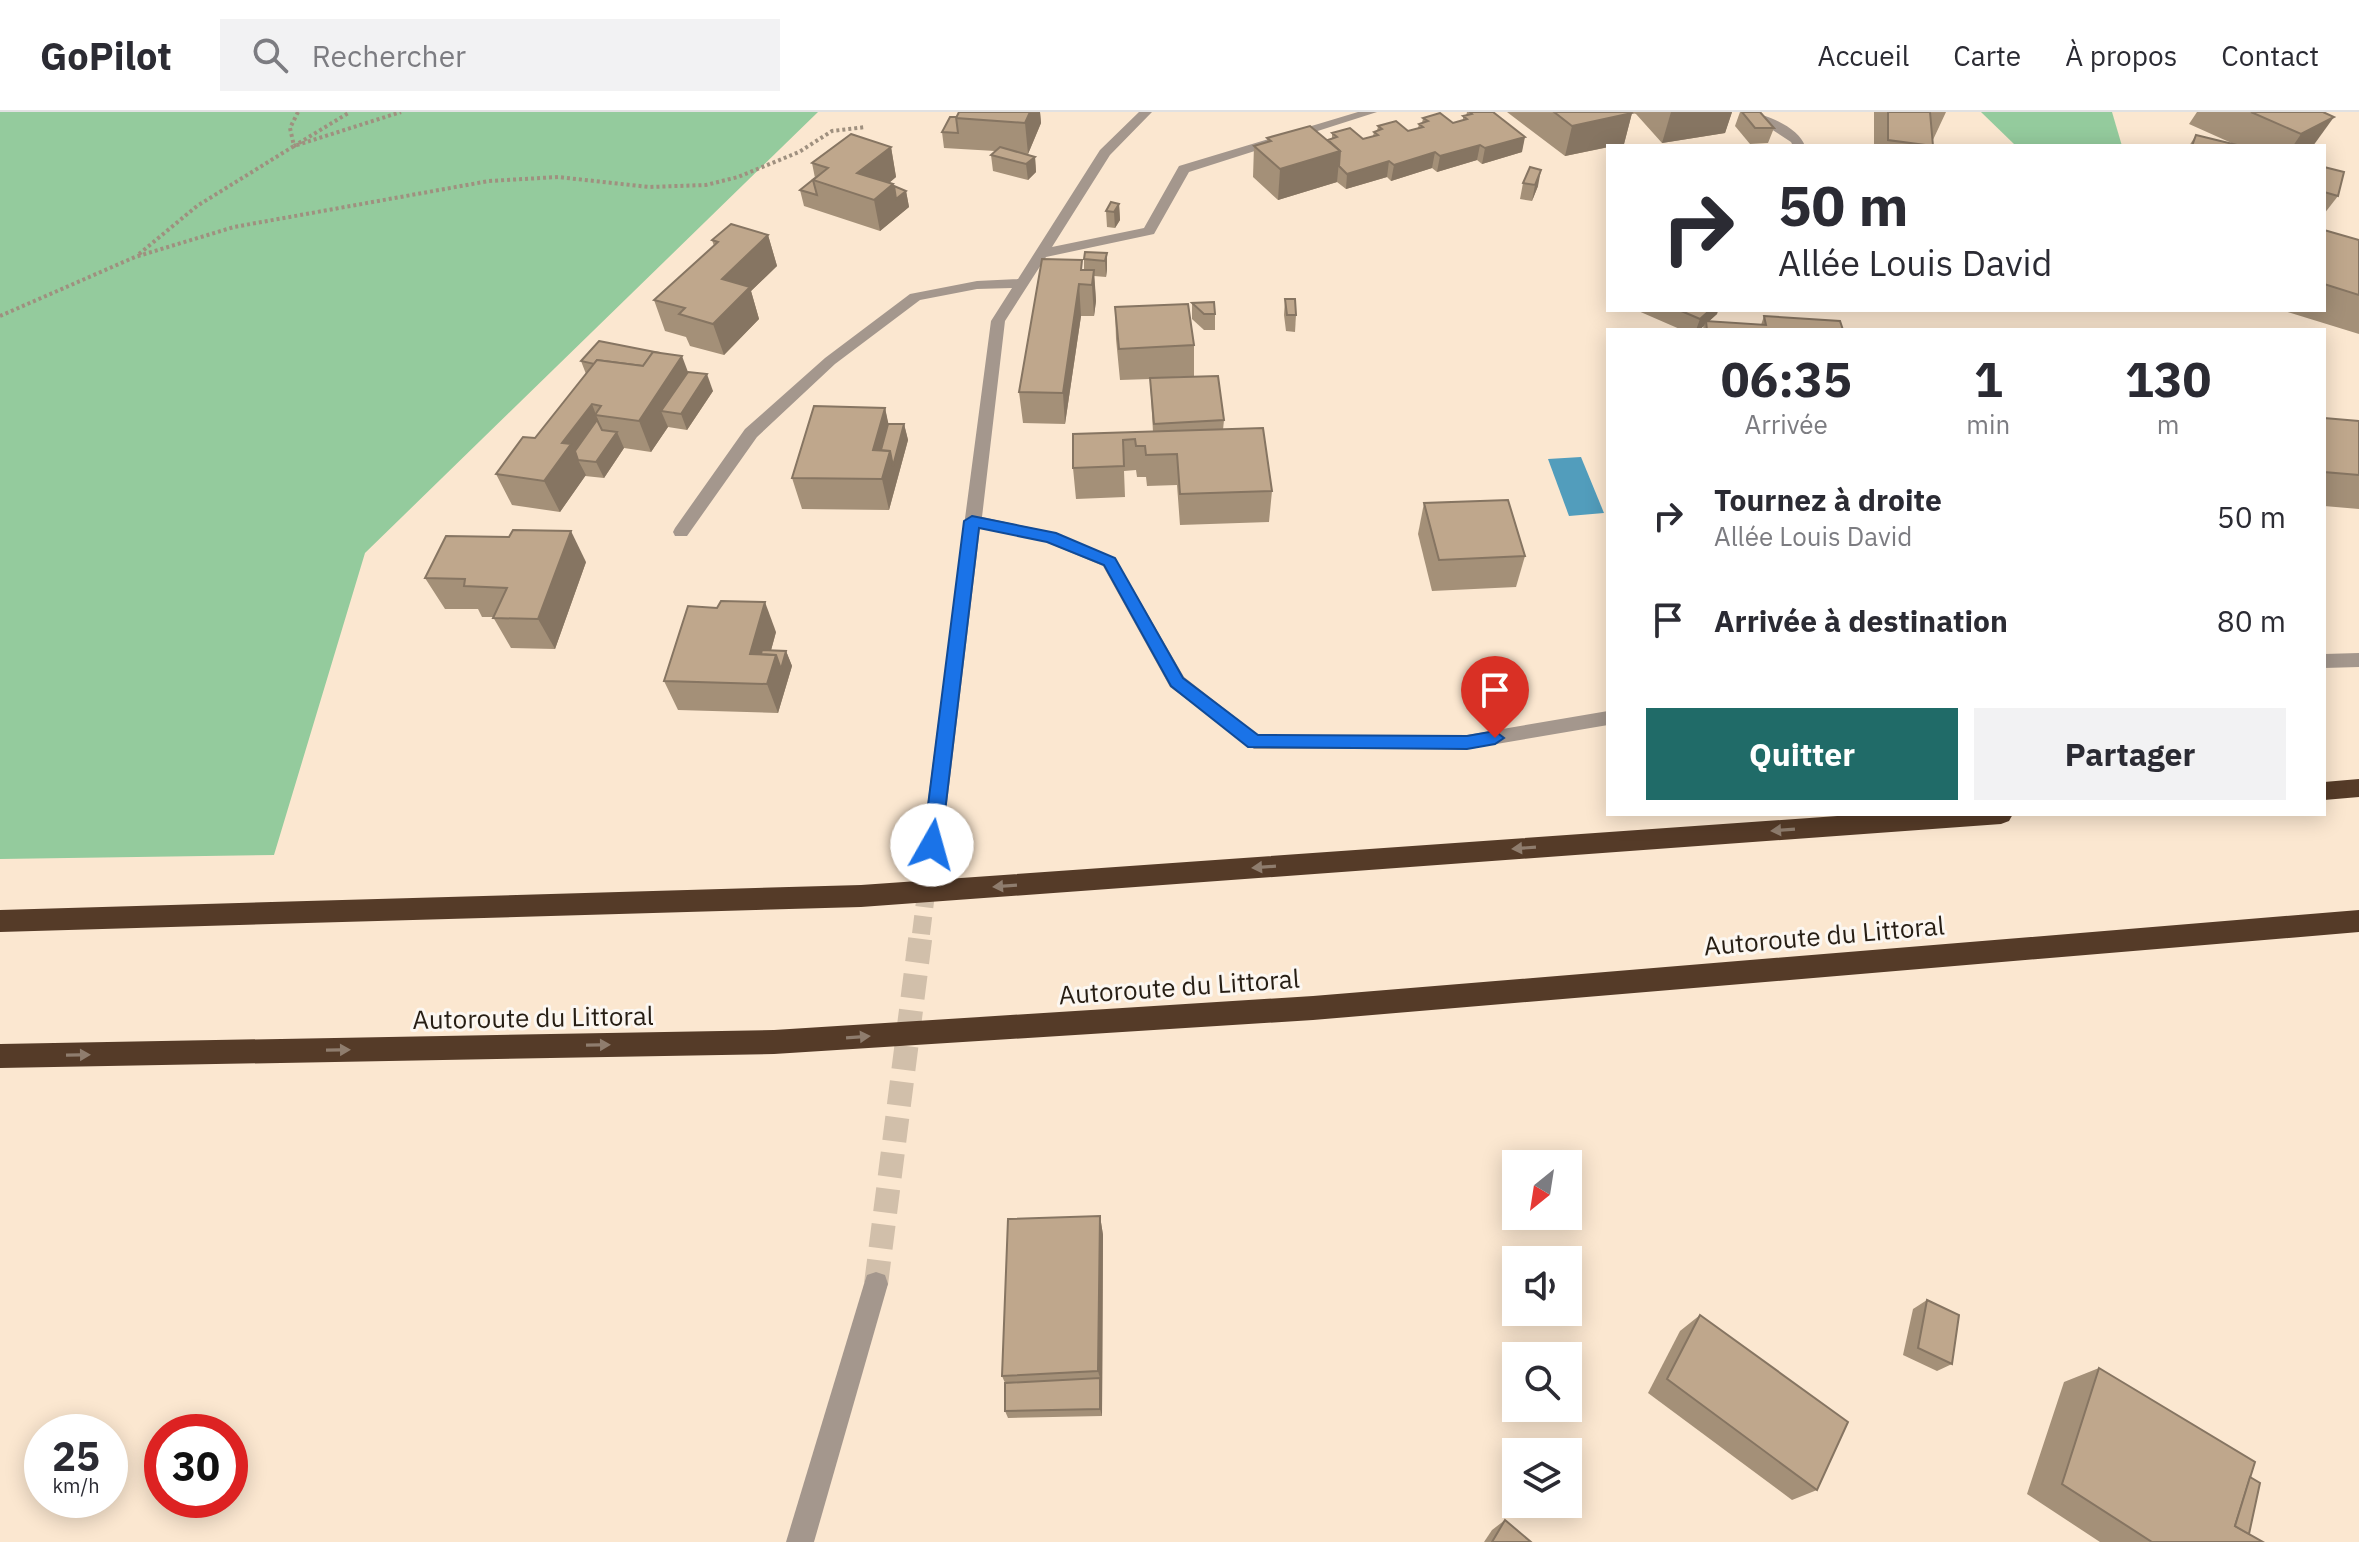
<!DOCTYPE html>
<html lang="fr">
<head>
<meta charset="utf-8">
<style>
	:root { --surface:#fff; --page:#f2f2f3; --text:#2b2b33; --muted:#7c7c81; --line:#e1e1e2; --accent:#206b68 }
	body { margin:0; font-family:"IBM Plex Sans",sans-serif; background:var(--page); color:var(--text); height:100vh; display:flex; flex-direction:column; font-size:30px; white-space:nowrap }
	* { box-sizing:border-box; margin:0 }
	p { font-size:26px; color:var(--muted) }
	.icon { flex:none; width:44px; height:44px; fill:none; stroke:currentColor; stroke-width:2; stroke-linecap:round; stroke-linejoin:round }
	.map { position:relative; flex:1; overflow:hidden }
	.details { position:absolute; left:1606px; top:216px; width:720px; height:488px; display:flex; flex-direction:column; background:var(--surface); border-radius:0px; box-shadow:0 4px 20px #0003 }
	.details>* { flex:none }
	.guide { position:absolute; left:1606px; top:32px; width:720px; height:168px; border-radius:0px; box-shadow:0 4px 20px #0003; background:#fff; color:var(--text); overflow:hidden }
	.needle { width:52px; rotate:210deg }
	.controls { position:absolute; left:1502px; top:1038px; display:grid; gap:16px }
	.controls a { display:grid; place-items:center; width:80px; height:80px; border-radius:0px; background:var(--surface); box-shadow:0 4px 20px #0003; font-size:40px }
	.speed { position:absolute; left:24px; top:1302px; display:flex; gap:16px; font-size:40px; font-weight:700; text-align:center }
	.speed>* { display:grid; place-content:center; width:104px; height:104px; border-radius:50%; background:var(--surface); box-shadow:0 4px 20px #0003; line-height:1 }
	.speed small { font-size:20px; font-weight:400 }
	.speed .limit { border:12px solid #d22; background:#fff; color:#111 }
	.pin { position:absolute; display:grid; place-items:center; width:68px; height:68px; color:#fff; margin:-82px -34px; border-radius:50% 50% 50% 0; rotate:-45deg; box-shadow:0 0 8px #0007 }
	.pin .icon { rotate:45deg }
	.me { position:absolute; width:88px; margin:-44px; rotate:7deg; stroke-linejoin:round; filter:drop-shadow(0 0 6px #0008) }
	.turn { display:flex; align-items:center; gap:28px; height:168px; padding:0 40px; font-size:36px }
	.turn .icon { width:104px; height:104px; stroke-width:2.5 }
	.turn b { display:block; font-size:56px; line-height:68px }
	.eta { display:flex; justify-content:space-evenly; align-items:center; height:136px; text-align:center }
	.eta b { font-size:48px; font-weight:700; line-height:56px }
	.action { display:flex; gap:16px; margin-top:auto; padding:16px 40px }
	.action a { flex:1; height:92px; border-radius:0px; background:var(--accent); color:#fff; font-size:32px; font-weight:700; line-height:92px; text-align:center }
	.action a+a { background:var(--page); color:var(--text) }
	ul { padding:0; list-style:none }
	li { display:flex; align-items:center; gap:24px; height:104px; padding:0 40px }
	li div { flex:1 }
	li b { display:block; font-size:30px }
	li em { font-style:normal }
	header { display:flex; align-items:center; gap:48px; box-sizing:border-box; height:112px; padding:0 40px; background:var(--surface); border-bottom:2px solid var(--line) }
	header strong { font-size:38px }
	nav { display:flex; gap:44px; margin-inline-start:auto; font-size:28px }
	.search { width:560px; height:72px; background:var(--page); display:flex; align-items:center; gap:20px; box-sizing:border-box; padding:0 28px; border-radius:0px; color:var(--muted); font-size:30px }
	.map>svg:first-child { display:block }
</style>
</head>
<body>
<header>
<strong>GoPilot</strong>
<div class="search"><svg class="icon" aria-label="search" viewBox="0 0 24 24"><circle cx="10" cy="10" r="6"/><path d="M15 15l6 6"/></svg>Rechercher</div>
<nav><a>Accueil</a><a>Carte</a><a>À propos</a><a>Contact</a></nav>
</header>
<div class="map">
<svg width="2359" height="1430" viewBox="0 0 2359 1430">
	<rect width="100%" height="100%" fill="#fbe7d0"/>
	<!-- forest -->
	<g fill="#94cb9d">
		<path d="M0,0H818L365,441L274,743L0,747Z"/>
		<path d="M1981,0H2112L2122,34L2015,33Z"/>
	</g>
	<!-- water -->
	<path fill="#529dbc" d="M1581,345L1604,401L1569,404L1548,347Z"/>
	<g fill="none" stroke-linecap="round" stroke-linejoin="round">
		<!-- minor-tunnel-far1 -->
		<path stroke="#d1bfaa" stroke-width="18" stroke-dasharray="18 9" stroke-linecap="butt" d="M921,822L932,733"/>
		<!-- minor-tunnel -->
		<path stroke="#d1bfaa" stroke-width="24" stroke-dasharray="24 12" stroke-linecap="butt" d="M876,1172L921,820"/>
		<!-- path -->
		<g stroke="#9f907f" stroke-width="4" stroke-dasharray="3 3" stroke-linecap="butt">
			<path d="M298,0L290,16L294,34L350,0"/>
			<path d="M139,142L197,94L294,34L401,0"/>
			<path d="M0,204L135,145L234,115L489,69L558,65L649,75L706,73L738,65L799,40L832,19L866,15"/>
		</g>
		<!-- minor -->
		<g fill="#a4978d" fill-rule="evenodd">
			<path d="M1139,0H1152L1110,43L1052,135L1144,116L1179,54L1358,0H1377L1189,60L1154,122L1046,145L1005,209L982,405L1056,421L1115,446L1184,565L1258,623H1467L1608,599V613L1467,637H1254L1170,575L1103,454L1046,430L980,416L942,733L939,739L932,741L925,739L922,733L991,209L1012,176L977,177L920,188L835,252L757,325L687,424H675L673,420L675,416L745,317L825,246L910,182L977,169L1018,167L1100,38Z"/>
			<path d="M1745,0C1763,0 1799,15 1805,34H1793L1791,30Z"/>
			<path d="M2359,541V555L2324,556V542Z"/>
			<path d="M876,1160L885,1163L888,1172L814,1430H786L864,1172L867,1163Z"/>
		</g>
		<!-- highway -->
		<g fill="#553b28" fill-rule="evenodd">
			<path d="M2359,667V685L2324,688V670Z"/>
			<path d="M1865,702H2013L2009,709L2001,712L861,795L0,820V798L861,773Z"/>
			<path d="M2359,798V820L1313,908L774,942L0,956V932L774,918L1313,884Z"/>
		</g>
	</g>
	<!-- wall -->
	<g fill="#a49078">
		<path d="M959,0H1040L1041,11L1028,42H1024L1035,45L1036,60L1028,68L993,59L991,43L995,39L944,36L942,20L956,5Z"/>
		<path d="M1467,0H1493L1522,40L1482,52L1477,48L1437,60L1432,56L1391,69L1387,65L1346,77L1337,70L1278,88L1253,65L1254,34L1267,31V26L1328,28L1332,27V21L1363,27L1373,24L1374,20L1377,19L1378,14L1408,19L1418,16L1419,12L1422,11L1423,6L1453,11L1463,9V4H1466Z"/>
		<path d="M1507,0H1732L1725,21L1662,31L1636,2L1632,1L1624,32L1565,44Z"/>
		<path d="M1740,0H1760L1774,16L1768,31L1750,32L1735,14Z"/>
		<path d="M1874,0H1946L1932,30L1933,34H1874Z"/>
		<path d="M2197,0H2323L2313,34H2189L2196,23L2236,33L2189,12Z"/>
		<path d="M891,35L896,65L889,71L893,72L894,74L906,79L909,95L880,119L804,94L800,78L815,66L812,51Z"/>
		<path d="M2324,55L2338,84L2324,102Z"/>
		<path d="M1523,71L1538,74L1532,89L1520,87Z"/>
		<path d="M1119,92L1120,108L1115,116L1107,115L1106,99Z"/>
		<path d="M2324,118L2359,128V222L2281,198H2324Z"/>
		<path d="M768,123L777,154L751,179L759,207L724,243L690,234L686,225L665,219L654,188L714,134L712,128Z"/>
		<path d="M1107,141V157L1106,165L1094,164L1096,189L1094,204H1081L1065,312L1023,311L1019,280L1082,158H1084V147Z"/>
		<path d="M1285,187L1296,203L1295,220L1286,219L1284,203Z"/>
		<path d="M1192,191L1215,202V218H1204L1192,207Z"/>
		<path d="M1115,195L1194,233V264L1154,266L1224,308L1223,318L1272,379L1269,410L1180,413L1177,373L1147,374L1146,365H1137L1136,358L1124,359L1125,385L1076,387L1073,356V322L1153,320L1150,267L1120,268L1116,227Z"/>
		<path d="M1636,198H1718L1717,202L1709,209L1761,213L1764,204L1843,218H1702L1704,214L1699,218H1682Z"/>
		<path d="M581,249L688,260L713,279L687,318L668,315L651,340L624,336L604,366L585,364L560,400L512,393L496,362L535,326L586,262Z"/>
		<path d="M885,296L888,312H904L908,328L889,398L802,397L792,366Z"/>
		<path d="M2324,306L2359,309V397L2324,394Z"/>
		<path d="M1424,391L1525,444L1516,475L1432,479L1418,422Z"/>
		<path d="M586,450L555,537L511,536L493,505H482L478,497H445L425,466Z"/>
		<path d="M776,520L771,538L786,539L792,554L778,601L678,598L664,569Z"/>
		<path d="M1100,1104L1103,1123L1102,1304L1008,1306L1005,1299V1271L1002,1264Z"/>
		<path d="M1927,1188L1952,1252L1937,1259L1903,1243L1913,1197Z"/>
		<path d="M1700,1203L1817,1378L1792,1388L1648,1281L1680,1219Z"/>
		<path d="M2099,1256L2250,1365L2249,1422L2263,1430H2100L2027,1382L2064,1270Z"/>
		<path d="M1505,1408L1531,1430H1484L1492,1418Z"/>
	</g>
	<!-- shaded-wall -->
	<g fill="#867562">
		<path d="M1030,0H1040L1041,11L1028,42L1025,11Z"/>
		<path d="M1671,0H1732L1725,21L1662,31Z"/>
		<path d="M1632,1L1624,32L1608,34V35L1565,44L1572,14Z"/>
		<path d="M2334,5L2313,34H2293L2301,22Z"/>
		<path d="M1525,25L1522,40L1482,52L1485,36Z"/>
		<path d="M1480,33L1477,48L1437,60L1440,44Z"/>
		<path d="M891,35L896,65L877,81L857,61Z"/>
		<path d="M1340,39L1337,70L1278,88L1280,57Z"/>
		<path d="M1435,40L1432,56L1391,69L1394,53Z"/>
		<path d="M1035,45L1036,60L1028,68L1026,52Z"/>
		<path d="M1389,49L1387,65L1346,77L1347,62Z"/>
		<path d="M1541,58L1538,74L1532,89L1535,73Z"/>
		<path d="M893,72L896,87L906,79L909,95L880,119L874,88Z"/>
		<path d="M1119,92L1120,108L1115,116L1114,100Z"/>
		<path d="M768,123L777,154L751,179L759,207L724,243L713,212L722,167Z"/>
		<path d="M1107,141V157L1106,165L1105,149Z"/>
		<path d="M1094,158L1096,189L1094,204L1092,173Z"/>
		<path d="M1079,172L1081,204L1065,312L1063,281Z"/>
		<path d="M1710,198H1718L1717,202L1706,212V209L1704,214L1699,218H1696L1700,207Z"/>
		<path d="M682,244L694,276L661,299L668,315L651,340L639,309Z"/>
		<path d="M707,262L713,279L687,318L681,302Z"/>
		<path d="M592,292L604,324L578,348L586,363L560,400L544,369L562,331Z"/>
		<path d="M885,296L892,328L885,353L873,338Z"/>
		<path d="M904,312L908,328L889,398L882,367L890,339Z"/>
		<path d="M617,320L624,336L604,366L596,350Z"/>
		<path d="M571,419L586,450L555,537L538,507Z"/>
		<path d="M765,490L776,520L766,557L750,542Z"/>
		<path d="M786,539L792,554L778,601L767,572L776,543Z"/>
		<path d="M1100,1104L1103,1123L1102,1304L1100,1297V1266L1098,1259Z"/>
	</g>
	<!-- building -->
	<g fill="#bfa78c" stroke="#867562" stroke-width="2">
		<path d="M959,0H1030L1025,11L956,6Z"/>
		<path d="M1470,0H1493L1525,25L1485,36L1480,33L1440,44L1435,40L1394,53L1389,49L1347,62L1339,54L1340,39L1328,28L1337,25L1332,21L1350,16L1363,27L1378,23L1374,20L1382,17L1378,14L1396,9L1408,19L1423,15L1419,12L1428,9L1423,6L1440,1L1453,11L1467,7L1463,4L1472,2Z"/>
		<path d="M1554,0H1631L1632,1L1572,14Z"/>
		<path d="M1742,0H1760L1774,16H1755Z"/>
		<path d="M1888,0H1930L1933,34L1888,28Z"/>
		<path d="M2251,0H2323L2334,5L2301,22Z"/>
		<path d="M950,5H956L958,21L942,20Z"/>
		<path d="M1310,14L1340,39L1280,57L1254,34L1271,29L1267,26Z"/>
		<path d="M851,22L891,35L857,61L893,72L874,88L813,68L828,56L812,51Z"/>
		<path d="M2196,23L2241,34H2192Z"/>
		<path d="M1000,35L1035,45L1026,52L991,43Z"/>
		<path d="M1530,55L1541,58L1535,73L1523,71Z"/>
		<path d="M2324,55L2344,60L2338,84L2324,80Z"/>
		<path d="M815,66L813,68L817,83L800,78Z"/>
		<path d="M894,74L906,79L896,87Z"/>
		<path d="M1111,90L1119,92L1114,100L1106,99Z"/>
		<path d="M731,112L768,123L722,167L750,175L713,212L679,202L685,196L654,188L718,130L712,128Z"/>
		<path d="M2324,118L2359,128V183L2324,172Z"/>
		<path d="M1085,140L1107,141L1105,149L1084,147Z"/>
		<path d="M1042,147L1082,148L1081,158H1094L1092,173L1079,172L1063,281L1019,280Z"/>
		<path d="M1285,187H1295L1296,203H1287Z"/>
		<path d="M1214,190L1215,202H1204L1192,191Z"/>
		<path d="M1188,192L1194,233L1119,237L1115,195Z"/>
		<path d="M1679,198H1710L1700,207Z"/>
		<path d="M1764,204L1840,209L1843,218H1707L1706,209L1766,213Z"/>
		<path d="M599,229L660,241L653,240L643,254L597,248L594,252L581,249Z"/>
		<path d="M653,240L682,244L639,309L595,303L601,294L592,292L562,331L571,332L544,369L496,362L523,325L535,326L597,248L643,254Z"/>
		<path d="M688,260L707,262L681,302L661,299Z"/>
		<path d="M1218,264L1224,308L1154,312L1150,266Z"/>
		<path d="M814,294L885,296L873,338L890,339L882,367L792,366Z"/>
		<path d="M2324,306L2359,309V363L2324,360Z"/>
		<path d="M597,308L602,318L617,320L596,350L578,348L575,339Z"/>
		<path d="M888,312H904L893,354L890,339L881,338Z"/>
		<path d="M1263,316L1272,379L1180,382L1177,342L1146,343L1145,334H1136L1135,327L1123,328L1124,354L1073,356V322Z"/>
		<path d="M1508,388L1525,444L1439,448L1424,391Z"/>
		<path d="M513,418L571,419L538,507L493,506L507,476L464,474L465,467L425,466L446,424L509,425Z"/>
		<path d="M721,489L765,490L750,542L776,543L767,572L664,569L688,494L717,496Z"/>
		<path d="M762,538L786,539L781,557L776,543L761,542Z"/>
		<path d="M1100,1104L1098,1259L1002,1264L1008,1107Z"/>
		<path d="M1927,1188L1959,1203L1952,1252L1918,1236Z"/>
		<path d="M1700,1203L1848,1310L1817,1378L1667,1267Z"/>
		<path d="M2099,1256L2255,1350L2235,1414L2263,1430H2152L2062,1372Z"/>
		<path d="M1100,1266V1297L1005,1299V1271Z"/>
		<path d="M2250,1365L2260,1371L2249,1422L2235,1414Z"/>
		<path d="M1505,1408L1531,1430H1492Z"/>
	</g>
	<!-- one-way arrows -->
	<defs><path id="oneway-solid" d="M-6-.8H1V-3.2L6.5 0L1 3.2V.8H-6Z" transform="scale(2)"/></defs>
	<g fill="#8f7d6e">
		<use href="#oneway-solid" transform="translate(1783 718) rotate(176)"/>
		<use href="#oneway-solid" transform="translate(1524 736) rotate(176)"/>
		<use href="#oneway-solid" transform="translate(1264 755) rotate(176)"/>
		<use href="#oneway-solid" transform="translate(1005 774) rotate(176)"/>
		<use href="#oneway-solid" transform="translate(858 925) rotate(-4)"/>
		<use href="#oneway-solid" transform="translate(598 933) rotate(-1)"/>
		<use href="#oneway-solid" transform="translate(338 938) rotate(-1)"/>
		<use href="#oneway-solid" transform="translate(78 943) rotate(-1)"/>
	</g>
	<!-- route -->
	<path fill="#1a73e8" stroke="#114b97" stroke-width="2" d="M972,404L1056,421L1115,446L1183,566L1258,623L1467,624L1495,619L1504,626L1495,632L1467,637L1248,635L1171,574L1104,453L1047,430L979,416L941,733L938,738H926L923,733L964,409Z"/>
	<g text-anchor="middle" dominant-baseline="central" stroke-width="6" stroke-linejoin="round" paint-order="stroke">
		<!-- street labels -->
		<g font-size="26" fill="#271e14" stroke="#fcf7f1">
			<text transform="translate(1824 823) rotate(-5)">Autoroute du Littoral</text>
			<text transform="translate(1179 874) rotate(-4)">Autoroute du Littoral</text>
			<text transform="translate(533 905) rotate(-1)">Autoroute du Littoral</text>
		</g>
	</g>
</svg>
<div class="controls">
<a><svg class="needle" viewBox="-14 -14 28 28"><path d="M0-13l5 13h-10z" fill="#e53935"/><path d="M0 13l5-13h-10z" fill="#7c7c81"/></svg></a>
<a><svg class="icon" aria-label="sound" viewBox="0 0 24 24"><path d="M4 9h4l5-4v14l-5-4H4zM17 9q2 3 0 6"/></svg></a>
<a><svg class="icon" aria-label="search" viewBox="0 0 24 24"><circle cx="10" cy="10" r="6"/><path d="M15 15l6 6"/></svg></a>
<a><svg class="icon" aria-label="layers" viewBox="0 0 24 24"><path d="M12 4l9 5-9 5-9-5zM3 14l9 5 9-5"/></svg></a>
</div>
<div class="speed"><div>25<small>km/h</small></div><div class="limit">30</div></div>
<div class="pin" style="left:1495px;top:626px;background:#d93025"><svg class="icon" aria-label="arrive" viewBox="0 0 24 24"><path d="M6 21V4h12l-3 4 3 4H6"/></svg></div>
<svg class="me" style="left:932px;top:733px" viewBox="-20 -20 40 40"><circle r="19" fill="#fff"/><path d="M0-13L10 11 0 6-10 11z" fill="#1a73e8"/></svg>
<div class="guide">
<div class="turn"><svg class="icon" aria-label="right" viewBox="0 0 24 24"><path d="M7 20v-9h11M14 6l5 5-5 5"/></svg><div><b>50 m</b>Allée Louis David</div></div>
</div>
<section class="details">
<div class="eta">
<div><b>06:35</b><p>Arrivée</p></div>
<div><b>1</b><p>min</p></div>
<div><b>130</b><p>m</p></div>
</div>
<ul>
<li><svg class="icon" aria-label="right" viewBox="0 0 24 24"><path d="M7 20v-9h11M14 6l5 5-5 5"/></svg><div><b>Tournez à droite</b><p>Allée Louis David</p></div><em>50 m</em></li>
<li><svg class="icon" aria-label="arrive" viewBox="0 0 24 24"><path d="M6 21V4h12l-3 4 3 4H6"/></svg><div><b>Arrivée à destination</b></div><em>80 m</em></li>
</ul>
<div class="action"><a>Quitter</a><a>Partager</a></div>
</section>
</div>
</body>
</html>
